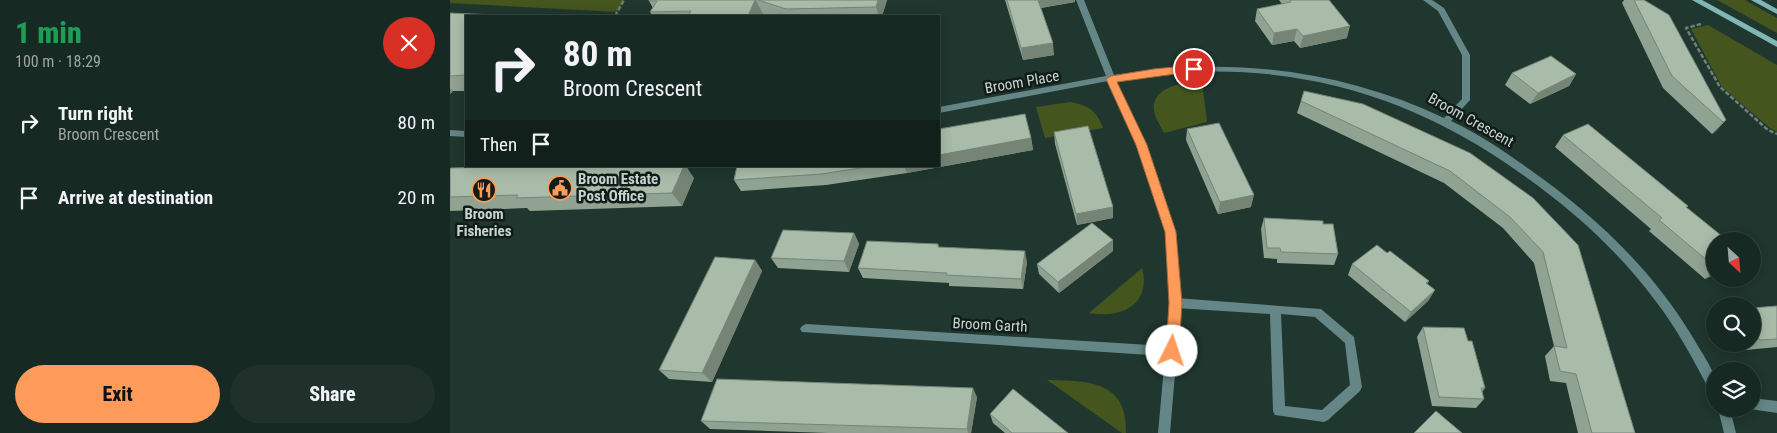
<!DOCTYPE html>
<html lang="en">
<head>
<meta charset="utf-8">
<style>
	:root { --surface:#172923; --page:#20312b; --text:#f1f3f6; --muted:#9ea6a6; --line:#364541; --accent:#ff9b5a }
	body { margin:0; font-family:"Roboto Condensed",sans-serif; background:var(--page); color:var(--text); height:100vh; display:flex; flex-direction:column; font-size:19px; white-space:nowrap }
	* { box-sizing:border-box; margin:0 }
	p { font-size:16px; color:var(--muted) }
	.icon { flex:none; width:28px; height:28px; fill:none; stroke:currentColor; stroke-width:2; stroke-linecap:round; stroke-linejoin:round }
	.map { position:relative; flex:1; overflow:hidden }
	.panel { display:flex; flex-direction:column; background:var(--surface); width:450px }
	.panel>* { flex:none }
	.guide { position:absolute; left:15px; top:15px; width:475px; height:152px; border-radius:0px; box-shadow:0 2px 12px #0003,0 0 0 1px var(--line); background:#172923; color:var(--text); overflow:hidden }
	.needle { width:32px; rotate:154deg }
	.controls { position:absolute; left:1256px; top:232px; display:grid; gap:10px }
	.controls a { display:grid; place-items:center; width:55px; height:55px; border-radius:50%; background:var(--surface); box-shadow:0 2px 12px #0003,0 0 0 1px var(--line); font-size:25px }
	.pin { position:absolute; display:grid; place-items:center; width:42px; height:42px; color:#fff; margin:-21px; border:2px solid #fff; border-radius:50%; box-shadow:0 1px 5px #0007 }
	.me { position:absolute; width:55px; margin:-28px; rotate:4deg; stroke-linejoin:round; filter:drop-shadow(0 0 4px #0008) }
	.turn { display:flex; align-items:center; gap:18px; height:105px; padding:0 15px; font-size:22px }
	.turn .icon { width:65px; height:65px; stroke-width:2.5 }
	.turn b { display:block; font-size:35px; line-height:42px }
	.then { display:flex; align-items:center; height:48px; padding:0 15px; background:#0003; gap:10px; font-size:19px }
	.round { display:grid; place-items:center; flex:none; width:52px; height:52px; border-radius:26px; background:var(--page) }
	.overview { display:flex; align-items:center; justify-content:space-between; height:85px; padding:0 15px }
	h1 { font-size:30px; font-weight:800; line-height:38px; color:#1e9e55 }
	.action { display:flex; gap:10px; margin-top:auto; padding:10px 15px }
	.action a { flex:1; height:58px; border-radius:30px; background:var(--accent); color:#111; font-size:20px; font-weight:800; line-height:58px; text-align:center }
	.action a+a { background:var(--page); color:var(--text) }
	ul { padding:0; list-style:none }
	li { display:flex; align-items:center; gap:15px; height:75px; padding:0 15px }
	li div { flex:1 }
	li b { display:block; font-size:19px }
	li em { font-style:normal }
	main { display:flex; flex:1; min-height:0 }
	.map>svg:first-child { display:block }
</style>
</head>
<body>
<main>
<section class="panel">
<div class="overview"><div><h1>1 min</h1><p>100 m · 18:29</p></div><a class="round" style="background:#d93025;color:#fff"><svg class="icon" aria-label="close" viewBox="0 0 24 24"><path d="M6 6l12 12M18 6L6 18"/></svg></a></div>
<ul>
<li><svg class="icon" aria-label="right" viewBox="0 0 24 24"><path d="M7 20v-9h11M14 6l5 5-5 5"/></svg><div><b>Turn right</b><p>Broom Crescent</p></div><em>80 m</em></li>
<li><svg class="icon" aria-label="arrive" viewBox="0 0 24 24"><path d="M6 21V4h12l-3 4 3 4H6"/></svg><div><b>Arrive at destination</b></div><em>20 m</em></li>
</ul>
<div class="action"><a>Exit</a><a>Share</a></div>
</section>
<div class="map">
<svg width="1327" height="433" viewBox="0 0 1327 433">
	<rect width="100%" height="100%" fill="#1f372f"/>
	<!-- green -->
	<g fill="#44551d">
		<path d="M0,0H174L167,12L0,3Z"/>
		<path d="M1267,0H1295L1327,18V33Z"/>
		<path d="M1258,25L1327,65V132L1320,128L1272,87L1241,29Z"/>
		<path d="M752,81L757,122L714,133C711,127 705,118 704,111C700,86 736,82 752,81Z"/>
		<path d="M620,102C638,105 647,111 653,128L595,138L586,107Z"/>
		<path d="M692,268C702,305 670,319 639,313Z"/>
		<path d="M597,380C637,381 678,380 676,433H672Z"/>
	</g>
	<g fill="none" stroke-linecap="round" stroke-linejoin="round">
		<!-- path -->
		<g stroke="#6d807a" stroke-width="2.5" stroke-dasharray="4.5 2" stroke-linecap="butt">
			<path d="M165,16L174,0"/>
			<path d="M1251,24L1236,28L1270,87L1318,130L1327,134"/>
		</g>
		<!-- lane -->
		<path fill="#658686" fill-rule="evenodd" d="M726,298L871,309L904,337L912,387L910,391L878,420L874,422L825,415L823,411L820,314L726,308L722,306L721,303L722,300ZM831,314L865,317L895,343L900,385L872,410L835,406Z"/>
		<!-- street -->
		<g fill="#658686" fill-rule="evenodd">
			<path d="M626,0H634L664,75C776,56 890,69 994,118L1012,99V55L988,11L973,0H982L994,8L1020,55V100L1001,121C1029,134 1054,151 1079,169C1143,214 1201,268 1242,336C1247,345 1264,370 1265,379C1266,384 1265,390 1265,395L1261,393C1244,361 1227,328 1204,299C1168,251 1123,210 1073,175C949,85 817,55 666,80L697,145L726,232L731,303L720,433H708L715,356L352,332L350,329L352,326L356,324L716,346L721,303L716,232L687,145L658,81L489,113V107L656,76Z"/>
			<path d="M0,130L16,131V137L0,136Z"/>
			<path d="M1302,398L1327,401V413L1300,409H1302Z"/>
			<path d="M1268,409H1280L1286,433H1274Z"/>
		</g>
		<!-- secondary -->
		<g fill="#80b6b6" fill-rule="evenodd">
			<path d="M1242,0H1252L1327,41V47Z"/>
			<path d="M1301,0H1311L1327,9V14Z"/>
		</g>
	</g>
	<!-- wall -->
	<g fill="#90a291">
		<path d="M199,0H437L432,16H318L313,14L312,16H203L200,12L203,8L199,1Z"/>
		<path d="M555,0H625V2L591,8L604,55L573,60Z"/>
		<path d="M829,0H879L897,38L850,48L844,41L822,45L805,21L807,9L832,4Z"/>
		<path d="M1174,0H1194L1276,120L1262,134L1213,88L1172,3Z"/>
		<path d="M0,13L16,16V91H3L0,94Z"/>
		<path d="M1062,73L1126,74L1119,86L1080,104L1055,85Z"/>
		<path d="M851,101L1083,198L1185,433H1128L1116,383L1100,381L1095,356L1104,346L1084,263L1053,228L994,183L847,113Z"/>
		<path d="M737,129L801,207L768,214L736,140Z"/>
		<path d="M604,132L663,218L627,225L605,144Z"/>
		<path d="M1113,135L1238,206L1236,208L1265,241V274L1255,279L1199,231L1201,229L1105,147Z"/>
		<path d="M581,138L583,150L457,173L376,185L291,191L284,180L287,166H489Z"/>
		<path d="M0,169L244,178L232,206L80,211L77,208L0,211Z"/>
		<path d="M814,218L873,224L888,254L884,265L827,263V259L814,258L811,229Z"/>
		<path d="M404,233L409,244L399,272L328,268L321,258Z"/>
		<path d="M488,244L489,247L577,262L573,289L499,286V283L413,278L408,268Z"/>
		<path d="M663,251L609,293L589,274L587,264Z"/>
		<path d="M937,253L979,281L977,284L985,290L978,301L955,322L898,275L902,264Z"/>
		<path d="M305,260L312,271L262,382L219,379L209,370Z"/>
		<path d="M1327,306V347L1296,350L1291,344H1302V308Z"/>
		<path d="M973,327L1018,341L1035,388L1032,392L1034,399L1026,408L982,406L967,337Z"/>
		<path d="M527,397L521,433H378L260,429L251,421Z"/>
		<path d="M540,414L618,433H555L543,423Z"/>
	</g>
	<!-- shaded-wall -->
	<g fill="#768476">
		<path d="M305,0H306L313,14L312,16H298Z"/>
		<path d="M428,0H437L432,16H429L426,7Z"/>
		<path d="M587,0H625V2L588,8Z"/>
		<path d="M900,26L897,38L850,48L853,36Z"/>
		<path d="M847,29L844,41L822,45L824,33Z"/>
		<path d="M603,43L604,55L573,60L571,48Z"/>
		<path d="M1126,74L1119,86L1080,104L1088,93Z"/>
		<path d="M0,88L3,91L0,94Z"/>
		<path d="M1276,120L1265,132L1262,134L1273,122Z"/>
		<path d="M581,138L583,150L457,173L454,166H489V155Z"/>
		<path d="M234,166H236L244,178L232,206L222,193Z"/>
		<path d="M804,195L801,207L768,214L770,202Z"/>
		<path d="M663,207V218L627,225L626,214Z"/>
		<path d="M404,233L409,244L399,272L394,261Z"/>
		<path d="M663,240V251L609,293L608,282Z"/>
		<path d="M575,251L577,262L573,289L571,279Z"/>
		<path d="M305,260L312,271L262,382L252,373Z"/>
		<path d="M1265,270V274L1255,279Z"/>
		<path d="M985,290L978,301L955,322L961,312Z"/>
		<path d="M523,388L527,397L521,433H518L517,429Z"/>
	</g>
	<!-- building -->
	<g fill="#a8bca9" stroke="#768476">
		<path d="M199,0H305L298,16H238L241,11L200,12L207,1H199Z"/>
		<path d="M308,0H428L426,7L336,9Z"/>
		<path d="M557,0H588L603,43L571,48Z"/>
		<path d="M840,0H879L900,26L853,36L847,29L824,33L807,9L841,2Z"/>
		<path d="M1184,0H1194L1219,15L1276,120L1273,122L1222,76Z"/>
		<path d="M0,13L45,15L44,16H16V75L0,76Z"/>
		<path d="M1101,56L1126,74L1088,93L1062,73Z"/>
		<path d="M854,91L913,104L1020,153L1083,198L1128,245L1185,433H1142L1126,374L1110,371L1104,346L1117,348L1093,252L1060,217L1000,171L851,101Z"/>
		<path d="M575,114L581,138L489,155V129Z"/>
		<path d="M769,123L804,195L770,202L737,129Z"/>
		<path d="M1138,124L1238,206L1236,207L1278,241H1265V267L1209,220L1212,218L1113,135Z"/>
		<path d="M638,126L663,207L626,214L604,132Z"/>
		<path d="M102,166H234L222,193L66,198L68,195L0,197V169L1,168Z"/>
		<path d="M287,166H423L371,174L284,180Z"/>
		<path d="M814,218L873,221V224H883L888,254L831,252L830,248H817Z"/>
		<path d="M642,223L663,240L608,282L587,264Z"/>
		<path d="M333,230L404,233L394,261L321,258Z"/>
		<path d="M417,241L488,244V247L575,251L571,279L496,275L497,273L408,268Z"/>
		<path d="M927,245L937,253L940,251L979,281L976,283L985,290L961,312L902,264Z"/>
		<path d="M265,257L305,260L252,373L209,370Z"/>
		<path d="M1327,306V339L1310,340L1302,330V308Z"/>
		<path d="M973,327L1014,328L1018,341H1022L1035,388H1031L1034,399L989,397Z"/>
		<path d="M267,379L523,388L517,429L251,421Z"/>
		<path d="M563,389L618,433H562L540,414Z"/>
		<path d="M986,411L1012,433H964Z"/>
	</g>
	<!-- route -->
	<path fill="#ff9b5a" stroke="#a6653a" d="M744,65L749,69L747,71L667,82L697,145L726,232L732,303L729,351L727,355L722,357L718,355L716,351L719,303L715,232L686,145L656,79L661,76L704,69Z"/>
	<!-- icons -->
	<defs>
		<g id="civic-ring" transform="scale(1.25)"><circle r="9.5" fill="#111c18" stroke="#ff9b5a" stroke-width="1.5"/><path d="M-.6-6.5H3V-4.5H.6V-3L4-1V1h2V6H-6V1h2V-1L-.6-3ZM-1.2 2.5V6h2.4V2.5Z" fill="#ff9b5a"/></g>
		<g id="restaurant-ring" transform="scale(1.25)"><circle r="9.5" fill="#111c18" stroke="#ff9b5a" stroke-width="1.5"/><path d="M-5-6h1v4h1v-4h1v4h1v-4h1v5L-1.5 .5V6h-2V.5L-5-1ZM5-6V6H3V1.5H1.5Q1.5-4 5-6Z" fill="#ff9b5a"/></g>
	</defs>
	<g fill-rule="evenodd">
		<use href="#civic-ring" x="110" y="188"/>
		<use href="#restaurant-ring" x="34" y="190"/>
	</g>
	<g text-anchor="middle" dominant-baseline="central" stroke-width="5" stroke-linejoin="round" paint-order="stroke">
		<!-- street labels -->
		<g font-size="15" fill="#c7d5d0" stroke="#111c18">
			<text transform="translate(572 82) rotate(-10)">Broom Place</text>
			<text transform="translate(1021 120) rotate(29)">Broom Crescent</text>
			<text transform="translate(540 325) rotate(3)">Broom Garth</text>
		</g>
		<!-- poi labels -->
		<g font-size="15" font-weight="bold" fill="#c7d5d0" stroke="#111c18" text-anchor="start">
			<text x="128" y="179">Broom Estate<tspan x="128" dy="17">Post Office</tspan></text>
			<text x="34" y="214" text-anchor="middle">Broom<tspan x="34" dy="17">Fisheries</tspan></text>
		</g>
	</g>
</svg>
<div class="controls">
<a><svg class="needle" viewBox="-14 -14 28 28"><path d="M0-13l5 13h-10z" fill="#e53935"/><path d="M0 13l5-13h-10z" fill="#9ea6a6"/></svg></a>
<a><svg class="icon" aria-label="search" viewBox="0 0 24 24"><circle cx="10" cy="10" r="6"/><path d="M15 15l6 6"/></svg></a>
<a><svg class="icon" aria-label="layers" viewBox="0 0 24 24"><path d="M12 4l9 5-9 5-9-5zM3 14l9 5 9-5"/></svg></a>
</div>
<div class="pin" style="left:744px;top:69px;background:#d93025"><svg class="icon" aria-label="arrive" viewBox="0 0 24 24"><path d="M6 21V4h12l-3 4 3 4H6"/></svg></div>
<svg class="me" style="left:722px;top:351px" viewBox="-20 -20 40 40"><circle r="19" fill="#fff"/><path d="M0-13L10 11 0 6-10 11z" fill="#ff9b5a"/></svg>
<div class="guide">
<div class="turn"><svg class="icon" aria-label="right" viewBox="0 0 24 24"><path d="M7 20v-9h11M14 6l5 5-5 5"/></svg><div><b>80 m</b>Broom Crescent</div></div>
<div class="then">Then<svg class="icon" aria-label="arrive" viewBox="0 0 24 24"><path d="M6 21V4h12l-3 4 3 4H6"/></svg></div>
</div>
</div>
</main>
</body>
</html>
